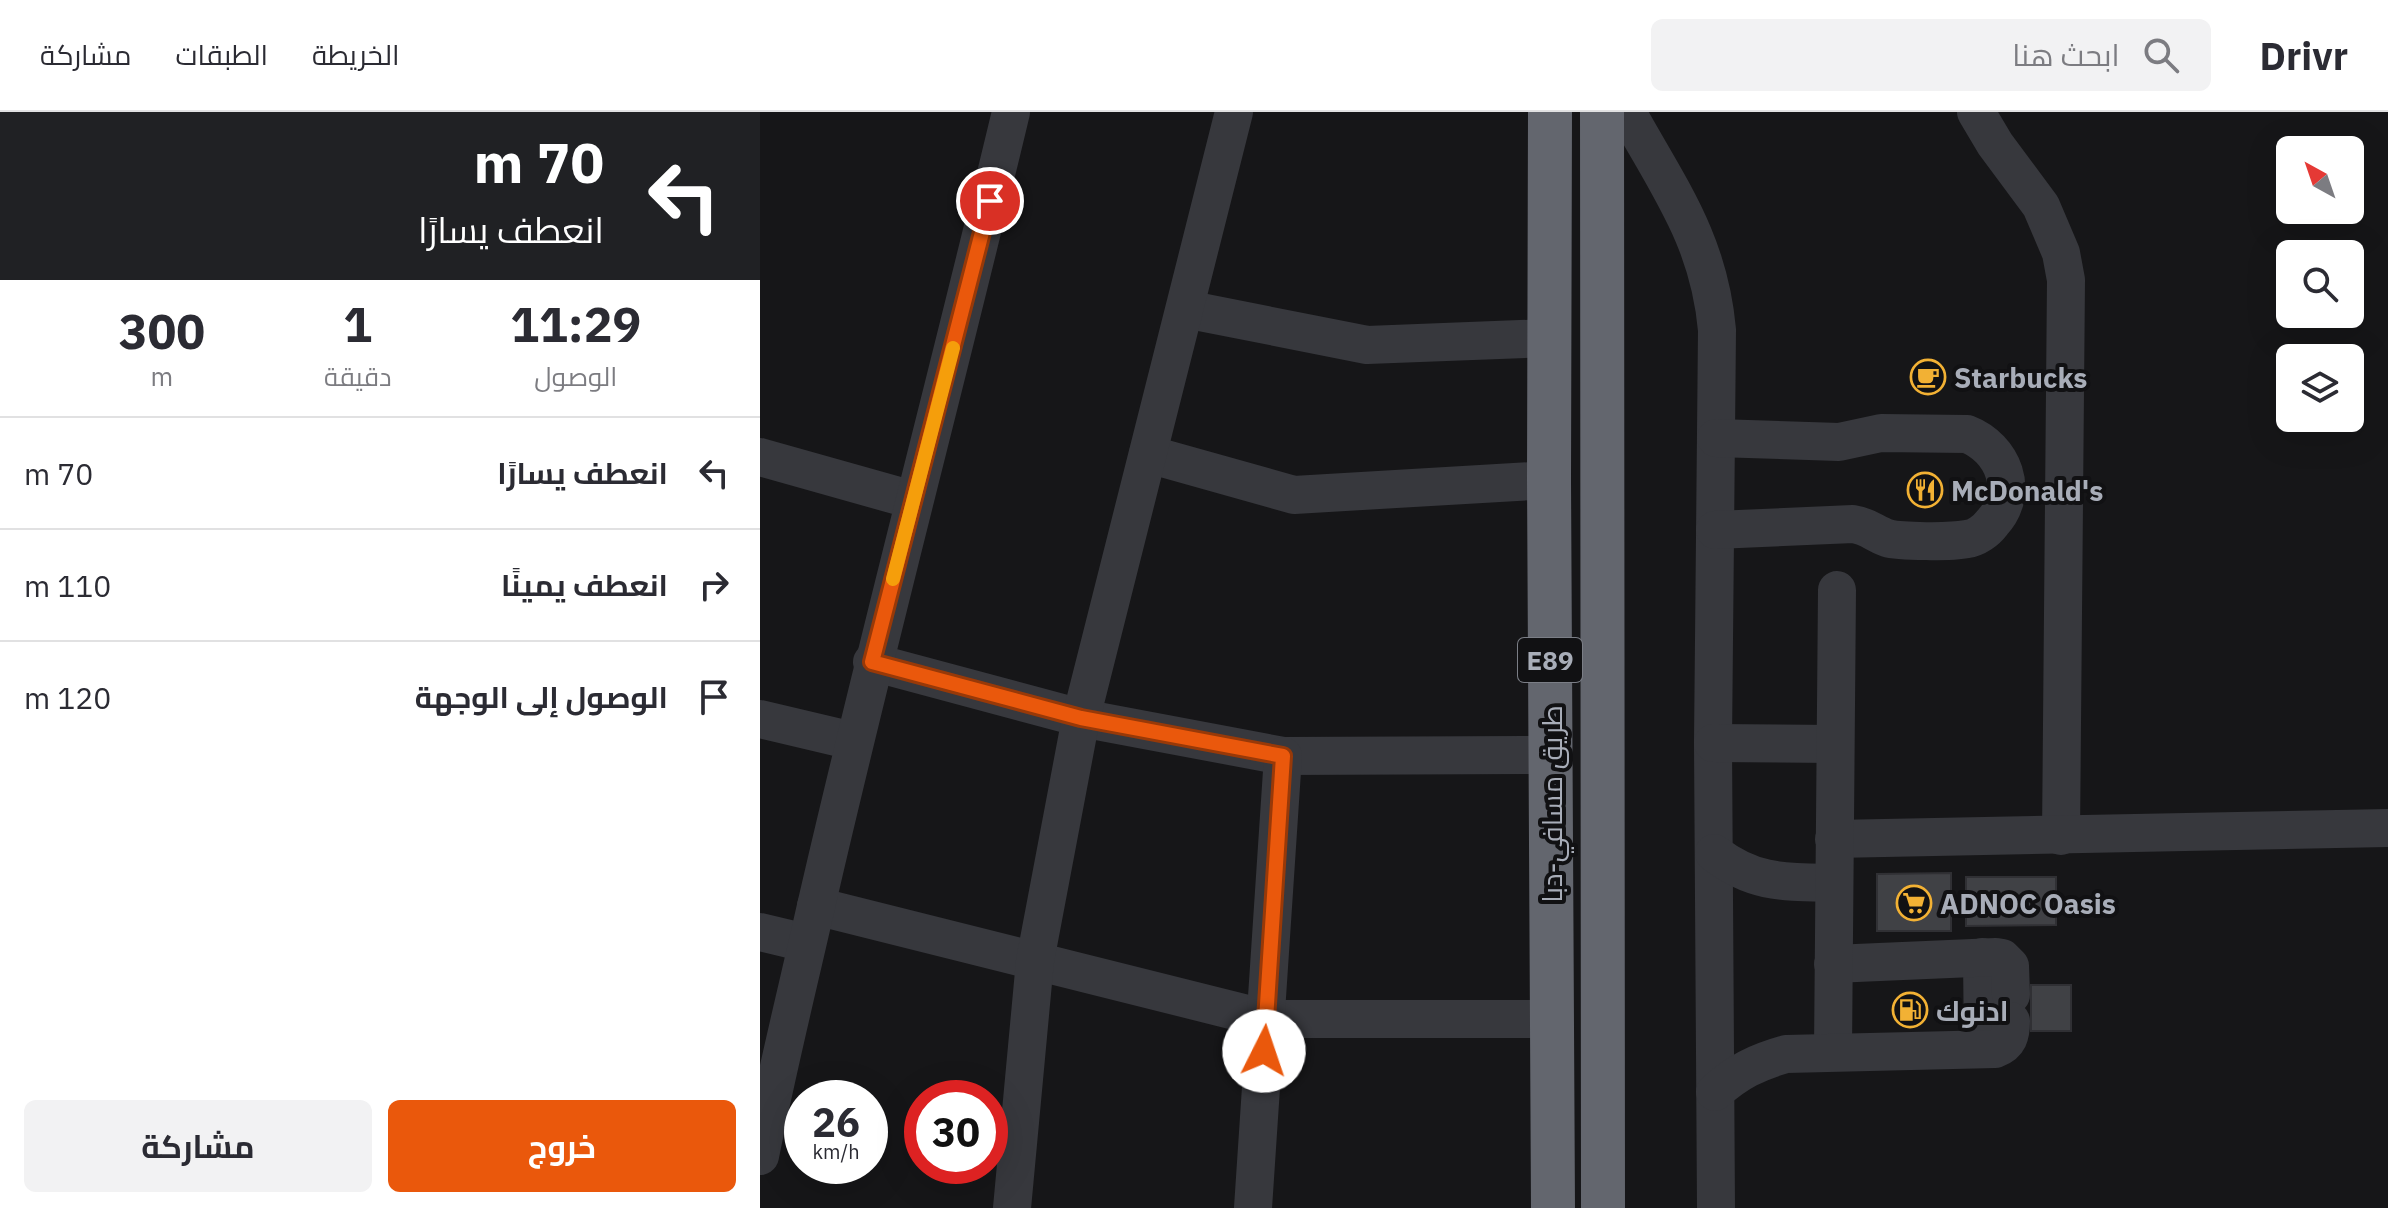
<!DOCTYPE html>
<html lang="ar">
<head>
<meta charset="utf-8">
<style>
	:root { --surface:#fff; --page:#f2f2f3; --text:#2b2b33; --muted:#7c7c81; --line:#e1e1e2; --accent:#ea580c }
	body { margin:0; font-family:"IBM Plex Sans",Cairo,sans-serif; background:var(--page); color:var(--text); direction:rtl; height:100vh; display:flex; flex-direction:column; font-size:30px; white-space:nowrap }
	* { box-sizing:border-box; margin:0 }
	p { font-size:26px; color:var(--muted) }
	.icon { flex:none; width:44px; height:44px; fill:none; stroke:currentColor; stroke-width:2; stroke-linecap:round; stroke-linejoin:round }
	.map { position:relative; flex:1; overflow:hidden; direction:ltr }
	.side { display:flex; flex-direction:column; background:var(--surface); width:760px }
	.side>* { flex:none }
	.hud { background:#202124; color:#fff; overflow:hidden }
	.needle { width:52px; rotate:320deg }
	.tools { position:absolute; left:1516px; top:24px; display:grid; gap:16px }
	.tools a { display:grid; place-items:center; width:88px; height:88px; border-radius:12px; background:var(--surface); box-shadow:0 8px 32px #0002; font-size:40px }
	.speed { position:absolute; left:24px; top:968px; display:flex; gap:16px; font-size:40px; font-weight:700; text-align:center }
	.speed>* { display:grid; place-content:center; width:104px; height:104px; border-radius:50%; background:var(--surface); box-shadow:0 8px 32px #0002; line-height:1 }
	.speed small { font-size:20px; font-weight:400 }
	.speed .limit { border:12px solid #d22; background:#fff; color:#111 }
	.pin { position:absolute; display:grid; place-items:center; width:68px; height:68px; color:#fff; margin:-34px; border:4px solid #fff; border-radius:50%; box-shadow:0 2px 8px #0007 }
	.me { position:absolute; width:88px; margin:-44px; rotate:4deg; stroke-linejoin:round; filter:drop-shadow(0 0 6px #0008) }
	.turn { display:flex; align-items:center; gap:28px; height:168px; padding:0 24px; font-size:36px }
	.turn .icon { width:104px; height:104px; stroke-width:2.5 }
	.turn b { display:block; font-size:56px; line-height:68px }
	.eta { display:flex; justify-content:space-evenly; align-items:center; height:136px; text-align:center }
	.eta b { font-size:48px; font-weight:700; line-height:56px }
	.cta { display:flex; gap:16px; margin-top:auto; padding:16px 24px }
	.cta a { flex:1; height:92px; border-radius:12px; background:var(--accent); color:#fff; font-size:32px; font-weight:700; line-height:92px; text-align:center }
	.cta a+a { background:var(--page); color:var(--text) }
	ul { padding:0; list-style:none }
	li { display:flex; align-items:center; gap:24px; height:112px; padding:0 24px; border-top:2px solid var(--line) }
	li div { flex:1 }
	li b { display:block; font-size:30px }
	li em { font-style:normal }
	header { display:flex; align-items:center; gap:48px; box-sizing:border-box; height:112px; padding:0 40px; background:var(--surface); border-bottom:2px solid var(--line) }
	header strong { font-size:38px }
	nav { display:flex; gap:44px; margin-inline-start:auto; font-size:28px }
	.search { width:560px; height:72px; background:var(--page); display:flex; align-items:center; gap:20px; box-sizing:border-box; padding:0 28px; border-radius:12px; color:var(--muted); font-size:30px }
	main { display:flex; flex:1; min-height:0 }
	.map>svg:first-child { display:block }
</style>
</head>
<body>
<header>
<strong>Drivr</strong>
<div class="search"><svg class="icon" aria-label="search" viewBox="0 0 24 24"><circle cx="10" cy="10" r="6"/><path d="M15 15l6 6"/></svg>ابحث هنا</div>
<nav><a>الخريطة</a><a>الطبقات</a><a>مشاركة</a></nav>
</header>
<main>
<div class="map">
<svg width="1628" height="1096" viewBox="0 0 1628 1096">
	<rect width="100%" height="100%" fill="#161618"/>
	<!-- building -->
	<g fill="#404145" stroke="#303034" stroke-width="2">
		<path d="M1191,761V819H1117V762Z"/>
		<path d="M1206,765H1296V813L1206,814Z"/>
		<rect x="1271" y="873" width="40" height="46"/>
	</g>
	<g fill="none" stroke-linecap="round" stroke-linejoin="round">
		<!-- minor -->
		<g stroke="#37383d" stroke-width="38">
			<path d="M867,0C909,76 949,128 957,218L953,631L956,1096"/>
			<path d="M1216,0L1235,32L1281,94L1301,141L1306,168L1301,724"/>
			<path d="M425,197L607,233L789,226"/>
			<path d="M388,342L534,383L789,368"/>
			<path d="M0,345L153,388"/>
			<path d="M955,418L1093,412C1107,414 1114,421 1127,426C1140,430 1192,430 1207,427C1216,426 1226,419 1232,411C1261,380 1243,336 1207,322L1121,321L1079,330L956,326"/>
			<path d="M112,550L321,606L523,644L790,643"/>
			<path d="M0,607L93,629"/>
			<path d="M953,631L1075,632"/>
			<path d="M1074,727L1628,716"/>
			<path d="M954,741C994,772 1025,770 1074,771"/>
			<path d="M56,794L507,907H791"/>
			<path d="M0,820L46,831"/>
			<path d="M1222,845L1223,937"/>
			<path d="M1073,852L1236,845L1242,846L1250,854L1251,883"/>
			<path d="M1073,939L1077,478"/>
			<path d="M955,980C977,960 997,950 1026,942L1235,937C1249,932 1251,923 1251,909"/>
			<path d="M0,1044C17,958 38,874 57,790C118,525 188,264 251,0"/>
			<path d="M252,1096L275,849L321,606L474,0"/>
			<path d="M493,1096L523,644"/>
		</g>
		<!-- highway -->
		<g stroke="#63666e" stroke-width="44">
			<path d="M790,0L789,368L793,1096"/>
			<path d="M842,0L843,1096"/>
		</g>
	</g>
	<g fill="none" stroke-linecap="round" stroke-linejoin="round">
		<!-- route casing -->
		<g stroke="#983908" stroke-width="20">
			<path id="route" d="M230,89L112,550L321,606L523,644L504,939"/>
		</g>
		<!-- route -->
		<use href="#route" stroke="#ea580c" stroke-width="14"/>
		<!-- slow -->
		<path stroke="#f59e0b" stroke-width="14" d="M133,467L193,236"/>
	</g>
	<!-- icons -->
	<defs>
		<g id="cafe-ring" transform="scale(1.8)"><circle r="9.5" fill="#111113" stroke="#f2b134" stroke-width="1.5"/><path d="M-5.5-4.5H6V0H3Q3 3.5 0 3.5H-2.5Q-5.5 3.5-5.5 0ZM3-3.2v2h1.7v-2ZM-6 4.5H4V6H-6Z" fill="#f2b134"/></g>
		<g id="restaurant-ring" transform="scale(1.8)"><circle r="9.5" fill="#111113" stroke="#f2b134" stroke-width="1.5"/><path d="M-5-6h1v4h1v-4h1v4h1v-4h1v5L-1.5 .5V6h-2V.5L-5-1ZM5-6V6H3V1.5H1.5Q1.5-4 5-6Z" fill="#f2b134"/></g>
		<g id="supermarket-ring" transform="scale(1.8)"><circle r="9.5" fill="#111113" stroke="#f2b134" stroke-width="1.5"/><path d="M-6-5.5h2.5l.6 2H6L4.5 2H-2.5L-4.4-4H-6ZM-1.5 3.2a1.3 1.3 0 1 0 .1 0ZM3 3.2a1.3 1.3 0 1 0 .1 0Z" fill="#f2b134"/></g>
		<g id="fuel-ring" transform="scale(1.8)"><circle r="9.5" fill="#111113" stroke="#f2b134" stroke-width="1.5"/><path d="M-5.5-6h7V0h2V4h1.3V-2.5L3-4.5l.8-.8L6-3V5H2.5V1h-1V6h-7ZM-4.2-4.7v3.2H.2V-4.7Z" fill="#f2b134"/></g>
	</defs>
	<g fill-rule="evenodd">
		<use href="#cafe-ring" x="1168" y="265"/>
		<use href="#restaurant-ring" x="1165" y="378"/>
		<use href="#supermarket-ring" x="1154" y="791"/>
		<use href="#fuel-ring" x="1150" y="898"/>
	</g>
	<g text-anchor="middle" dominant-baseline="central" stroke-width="8" stroke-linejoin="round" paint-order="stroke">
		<!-- shield labels -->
		<rect fill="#111113" stroke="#7b7e86" stroke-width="2" x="758" y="526" width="64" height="44" rx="6"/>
		<g font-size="26" font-weight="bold" fill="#a8adb8">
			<text x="790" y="548">E89</text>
		</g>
		<!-- poi labels -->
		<g font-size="28" font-weight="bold" fill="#a8adb8" stroke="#111113" text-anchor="start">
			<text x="1194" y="265">Starbucks</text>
			<text x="1191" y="378">McDonald's</text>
			<text x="1180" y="791">ADNOC Oasis</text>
			<text x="1176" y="898">ادنوك</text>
		</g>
		<!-- street labels -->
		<g font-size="28" fill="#a8adb8" stroke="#111113">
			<text transform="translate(791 692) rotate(-90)">طريق مسافي-دبا</text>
		</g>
	</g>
</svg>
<div class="tools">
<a><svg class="needle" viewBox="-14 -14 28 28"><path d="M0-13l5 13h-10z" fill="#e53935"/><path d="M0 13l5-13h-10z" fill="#7c7c81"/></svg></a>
<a><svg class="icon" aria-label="search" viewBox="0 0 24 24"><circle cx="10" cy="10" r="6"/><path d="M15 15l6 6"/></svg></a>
<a><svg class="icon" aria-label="layers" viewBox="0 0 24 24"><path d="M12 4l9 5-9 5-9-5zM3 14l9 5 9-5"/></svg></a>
</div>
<div class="speed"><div>26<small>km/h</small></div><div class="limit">30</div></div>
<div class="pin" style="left:230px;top:89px;background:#d93025"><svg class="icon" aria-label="arrive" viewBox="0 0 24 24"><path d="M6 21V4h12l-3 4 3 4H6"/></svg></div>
<svg class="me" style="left:504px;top:939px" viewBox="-20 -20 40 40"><circle r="19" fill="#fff"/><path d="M0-13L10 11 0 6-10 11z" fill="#ea580c"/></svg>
</div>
<section class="side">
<div class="hud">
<div class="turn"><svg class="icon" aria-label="left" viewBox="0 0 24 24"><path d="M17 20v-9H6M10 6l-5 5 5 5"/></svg><div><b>70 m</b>انعطف يسارًا</div></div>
</div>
<div class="eta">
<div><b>11:29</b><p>الوصول</p></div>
<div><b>1</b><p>دقيقة</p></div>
<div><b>300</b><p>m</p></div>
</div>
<ul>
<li><svg class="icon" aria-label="left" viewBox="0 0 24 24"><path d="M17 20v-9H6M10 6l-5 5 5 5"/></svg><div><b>انعطف يسارًا</b></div><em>70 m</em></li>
<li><svg class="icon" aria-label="right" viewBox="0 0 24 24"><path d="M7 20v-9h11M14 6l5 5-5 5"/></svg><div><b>انعطف يمينًا</b></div><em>110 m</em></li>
<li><svg class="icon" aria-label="arrive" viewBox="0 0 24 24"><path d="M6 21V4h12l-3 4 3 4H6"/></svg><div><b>الوصول إلى الوجهة</b></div><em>120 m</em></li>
</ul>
<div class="cta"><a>خروج</a><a>مشاركة</a></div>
</section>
</main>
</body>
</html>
